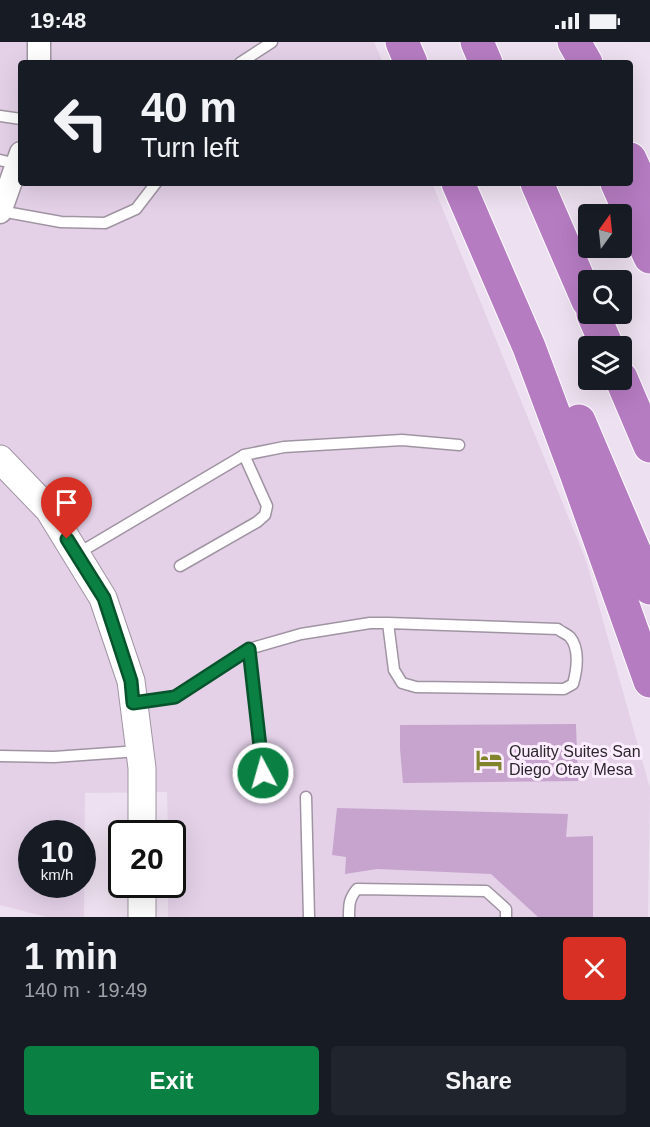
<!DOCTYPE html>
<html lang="en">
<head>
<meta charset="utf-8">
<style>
	:root { --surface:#171b24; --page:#20242c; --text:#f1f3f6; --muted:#9ea1a6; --accent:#0b8043 }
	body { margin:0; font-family:Helvetica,sans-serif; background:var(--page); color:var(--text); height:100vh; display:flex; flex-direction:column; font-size:22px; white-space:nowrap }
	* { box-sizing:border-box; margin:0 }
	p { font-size:20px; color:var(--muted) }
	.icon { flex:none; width:33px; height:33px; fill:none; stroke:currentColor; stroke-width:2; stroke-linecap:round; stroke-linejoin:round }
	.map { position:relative; height:875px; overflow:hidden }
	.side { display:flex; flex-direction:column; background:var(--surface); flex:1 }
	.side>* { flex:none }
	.guide { position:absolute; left:18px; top:18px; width:615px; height:126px; border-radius:6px; box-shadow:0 6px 24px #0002; background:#171b24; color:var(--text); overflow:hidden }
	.needle { width:39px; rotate:15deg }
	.tools { position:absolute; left:578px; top:162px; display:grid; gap:12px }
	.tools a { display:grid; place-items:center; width:54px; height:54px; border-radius:6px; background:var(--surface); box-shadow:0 6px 24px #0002; font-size:30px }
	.speed { position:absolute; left:18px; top:778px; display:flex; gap:12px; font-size:30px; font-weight:700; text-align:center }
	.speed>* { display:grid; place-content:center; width:78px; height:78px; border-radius:50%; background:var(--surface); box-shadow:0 6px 24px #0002; line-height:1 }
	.speed small { font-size:15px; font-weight:400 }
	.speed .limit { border:3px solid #111; border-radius:9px; background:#fff; color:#111 }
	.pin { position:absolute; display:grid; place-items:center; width:51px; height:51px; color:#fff; margin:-62px -26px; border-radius:50% 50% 50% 0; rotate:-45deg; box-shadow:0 0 6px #0007 }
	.pin .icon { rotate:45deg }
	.me { position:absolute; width:66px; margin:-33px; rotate:354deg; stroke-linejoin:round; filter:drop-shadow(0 0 4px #0008) }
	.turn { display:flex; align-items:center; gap:21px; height:126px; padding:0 24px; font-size:27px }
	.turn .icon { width:78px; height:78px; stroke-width:2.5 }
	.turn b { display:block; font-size:42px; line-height:51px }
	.round { display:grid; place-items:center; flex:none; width:63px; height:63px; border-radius:6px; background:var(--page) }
	.overview { display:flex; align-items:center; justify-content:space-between; height:102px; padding:0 24px }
	h1 { font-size:36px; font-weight:800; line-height:45px }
	.button { display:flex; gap:12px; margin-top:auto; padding:12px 24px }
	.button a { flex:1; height:69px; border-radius:6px; background:var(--accent); color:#fff; font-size:24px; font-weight:800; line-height:69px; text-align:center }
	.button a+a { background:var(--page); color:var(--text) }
	.status { display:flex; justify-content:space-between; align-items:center; height:42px; padding:0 30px; background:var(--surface); direction:ltr }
	.status svg { height:16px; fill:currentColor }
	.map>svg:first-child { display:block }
</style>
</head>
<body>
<div class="status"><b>19:48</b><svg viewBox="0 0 49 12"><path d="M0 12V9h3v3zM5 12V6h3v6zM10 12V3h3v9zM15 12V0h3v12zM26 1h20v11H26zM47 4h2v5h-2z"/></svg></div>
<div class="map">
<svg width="650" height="875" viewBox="0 0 650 875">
	<rect width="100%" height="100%" fill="#ede0f0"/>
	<!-- built -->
	<path fill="#e4d1e8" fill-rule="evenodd" d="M0,0H374L383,21H21V141H432L586,518L650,746L648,875H168V843H172V792H168L167,750L85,751L84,875H46L0,863ZM32,792H82V843H32Z"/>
	<!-- building -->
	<g fill="#c6a4cd">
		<path d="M576,682L578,739L403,741L400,707V683Z"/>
		<path d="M337,766L568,772L566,795L593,794V875H538L491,832L377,827L345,832L346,815L332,813Z"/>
	</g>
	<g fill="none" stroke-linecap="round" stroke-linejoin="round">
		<!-- service casing -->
		<g stroke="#a094a3" stroke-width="13">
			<g id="service">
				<path d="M240,21L272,0"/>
				<path d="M0,74L21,77"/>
				<path d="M0,118L17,122"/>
				<path d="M0,169L61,180L105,181L136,167L156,141"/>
				<path d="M77,512L244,413L284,405L402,398L459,403"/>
				<path d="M180,524L257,480L265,473L267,464L244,413"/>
				<path d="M249,607L263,731"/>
				<path d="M134,661L175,655L249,607L301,592L370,581H388L558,587C561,590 567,592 570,595C580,607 577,628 573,642L564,647L416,645L402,641L394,628L388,581"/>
				<path d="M0,714L54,715L139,709"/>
				<path d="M306,755L309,875"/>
				<path d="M349,875C349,862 349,857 357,847L486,849L506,867V875"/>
			</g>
		</g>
		<!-- minor casing -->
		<g stroke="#a094a3" stroke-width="25">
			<g id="minor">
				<path d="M39,0V21"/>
				<path d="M0,170L21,111"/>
			</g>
		</g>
		<!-- tertiary casing -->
		<g stroke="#a094a3" stroke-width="29">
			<g id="tertiary">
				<path d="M0,417L49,468L103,556L131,639L142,726V792"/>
				<path d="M142,843V875"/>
			</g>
		</g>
		<!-- motorway casing -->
		<g stroke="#fff" stroke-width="35">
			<g id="motorway">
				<path d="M402,0L411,21"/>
				<path d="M477,0L486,21"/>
				<path d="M574,0L586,21"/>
				<path d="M630,117L650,161"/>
				<path d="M458,141L529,305L576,431L650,639"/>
				<path d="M537,141L588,259"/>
				<path d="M617,141L650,215"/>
				<path d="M593,272L607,304"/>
				<path d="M621,336L650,404"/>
				<path d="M579,379L650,546"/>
			</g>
		</g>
		<!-- service -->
		<use href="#service" stroke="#fff" stroke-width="10"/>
		<!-- minor -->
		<use href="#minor" stroke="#fff" stroke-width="22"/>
		<!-- tertiary -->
		<use href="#tertiary" stroke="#fff" stroke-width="27"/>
		<!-- motorway -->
		<use href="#motorway" stroke="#b67cc2" stroke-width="33"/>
	</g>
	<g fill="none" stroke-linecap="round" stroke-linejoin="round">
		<!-- route casing -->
		<g stroke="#07532c" stroke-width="15">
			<path id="route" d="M67,497L104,556L131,639L133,661L175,655L249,607L263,731"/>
		</g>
		<!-- route -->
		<use href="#route" stroke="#0b8043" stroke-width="10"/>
	</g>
	<!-- icons -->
	<defs>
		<g id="hotel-bare" transform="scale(2.07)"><path d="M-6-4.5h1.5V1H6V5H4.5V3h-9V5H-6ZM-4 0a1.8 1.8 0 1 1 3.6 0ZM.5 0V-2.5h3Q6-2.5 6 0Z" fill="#81832d" stroke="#fbedfe" stroke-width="2.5" paint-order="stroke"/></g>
	</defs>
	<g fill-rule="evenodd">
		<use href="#hotel-bare" x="489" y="718"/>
	</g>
	<g text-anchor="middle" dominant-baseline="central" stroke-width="6" stroke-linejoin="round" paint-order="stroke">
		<!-- poi labels -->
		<g font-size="16" fill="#2c262d" stroke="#fbedfe" text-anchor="start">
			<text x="509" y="709">Quality Suites San<tspan x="509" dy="18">Diego Otay Mesa</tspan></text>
		</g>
	</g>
</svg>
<div class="tools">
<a><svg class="needle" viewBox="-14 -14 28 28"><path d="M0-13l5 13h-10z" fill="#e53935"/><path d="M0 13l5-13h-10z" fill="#9ea1a6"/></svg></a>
<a><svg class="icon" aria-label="search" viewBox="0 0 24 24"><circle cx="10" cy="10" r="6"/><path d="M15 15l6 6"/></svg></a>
<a><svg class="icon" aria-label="layers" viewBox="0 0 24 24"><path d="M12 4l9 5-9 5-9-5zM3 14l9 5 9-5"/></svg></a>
</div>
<div class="speed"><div>10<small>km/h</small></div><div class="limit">20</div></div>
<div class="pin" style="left:67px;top:497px;background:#d93025"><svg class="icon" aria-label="arrive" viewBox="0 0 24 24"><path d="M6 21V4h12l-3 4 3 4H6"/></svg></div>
<svg class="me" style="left:263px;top:731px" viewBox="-20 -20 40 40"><circle r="17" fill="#0b8043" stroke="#fff" stroke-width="3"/><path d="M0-11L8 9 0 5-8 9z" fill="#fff"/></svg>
<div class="guide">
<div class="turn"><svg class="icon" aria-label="left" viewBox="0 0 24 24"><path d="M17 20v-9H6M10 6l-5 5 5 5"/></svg><div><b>40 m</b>Turn left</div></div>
</div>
</div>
<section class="side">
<div class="overview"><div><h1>1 min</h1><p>140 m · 19:49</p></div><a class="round" style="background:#d93025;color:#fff"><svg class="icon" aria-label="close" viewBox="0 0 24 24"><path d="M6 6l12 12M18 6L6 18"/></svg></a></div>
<div class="button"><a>Exit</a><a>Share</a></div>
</section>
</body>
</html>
